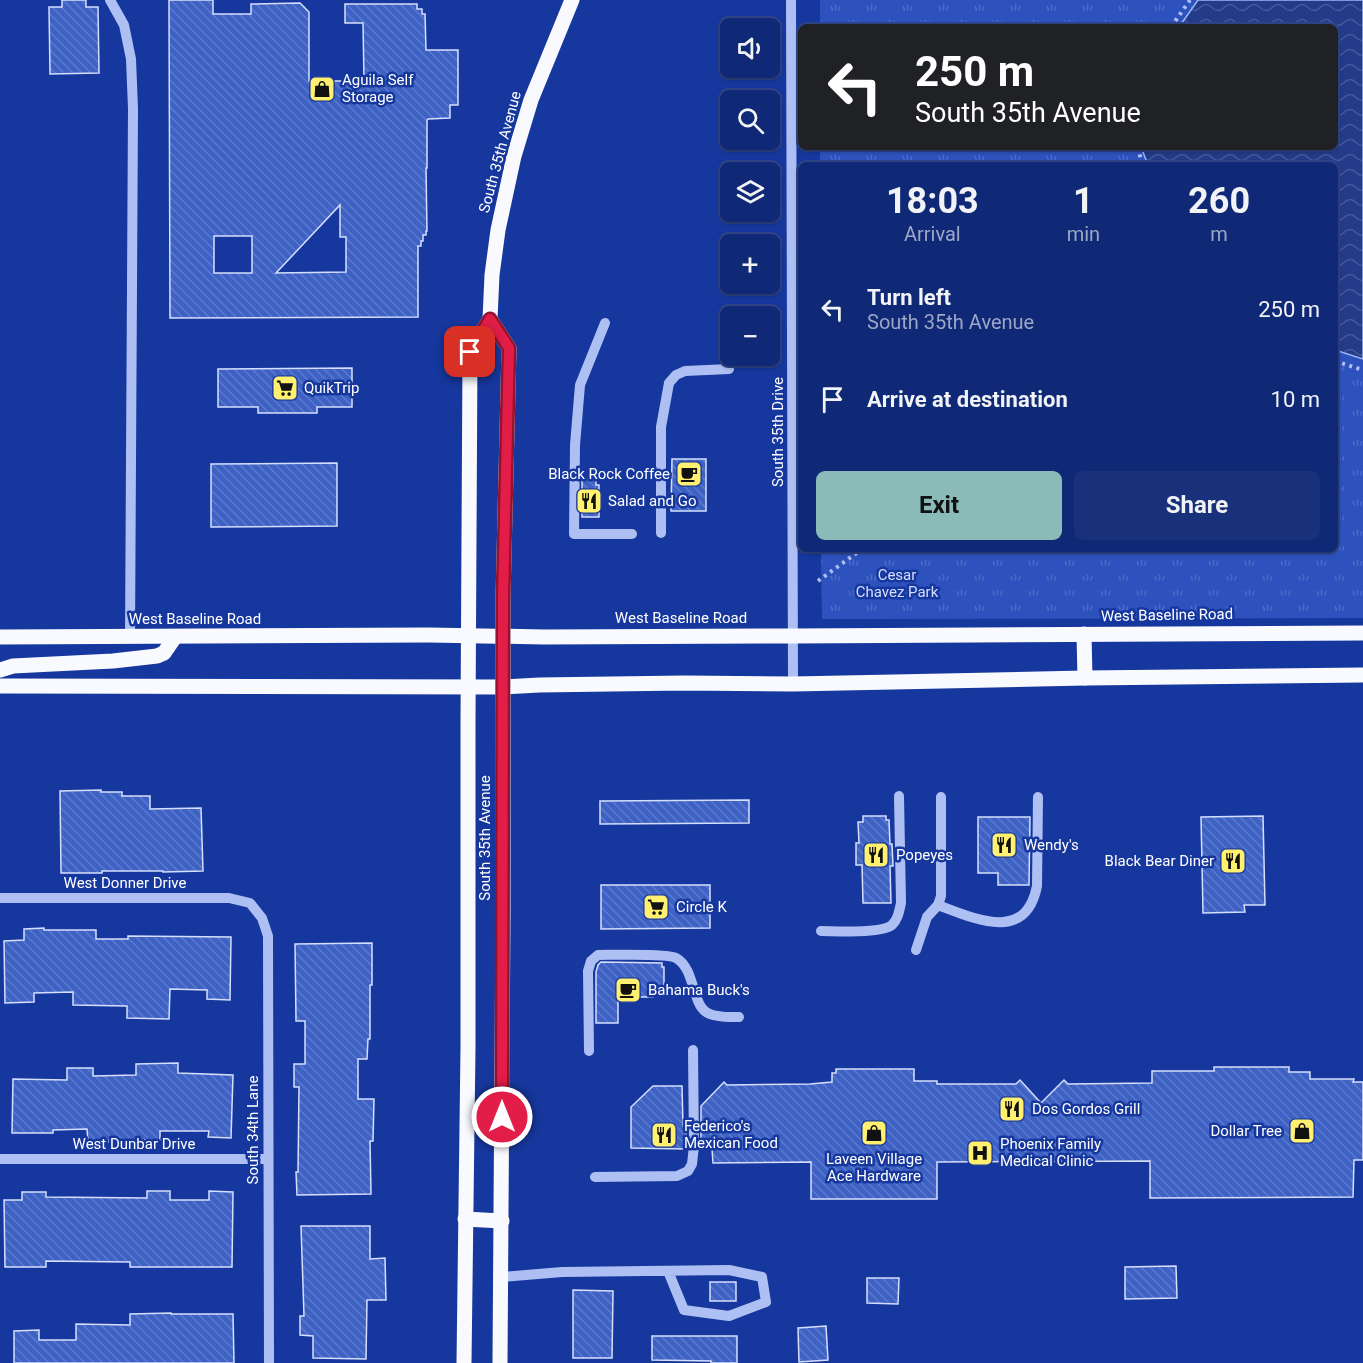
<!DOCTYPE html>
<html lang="en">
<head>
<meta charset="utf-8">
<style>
	:root { --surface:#102976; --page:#19317b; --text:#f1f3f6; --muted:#9ca6c5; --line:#304588; --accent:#8bbbb9 }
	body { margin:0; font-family:Roboto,sans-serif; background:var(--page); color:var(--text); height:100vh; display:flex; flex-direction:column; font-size:22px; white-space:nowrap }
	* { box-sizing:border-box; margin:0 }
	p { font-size:20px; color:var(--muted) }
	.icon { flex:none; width:33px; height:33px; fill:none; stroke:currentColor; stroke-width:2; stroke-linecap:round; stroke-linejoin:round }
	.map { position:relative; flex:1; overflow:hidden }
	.sheet { position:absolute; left:798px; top:162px; width:540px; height:390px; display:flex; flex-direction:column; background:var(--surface); border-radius:9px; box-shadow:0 2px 4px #0004,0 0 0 2px var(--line) }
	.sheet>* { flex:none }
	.banner { position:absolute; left:798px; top:24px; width:540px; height:126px; border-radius:9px; box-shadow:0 2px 4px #0004,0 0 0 2px var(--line); background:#202124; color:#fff; overflow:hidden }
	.tools { position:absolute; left:720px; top:18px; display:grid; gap:12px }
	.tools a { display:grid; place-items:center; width:60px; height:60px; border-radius:9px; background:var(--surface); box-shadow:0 2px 4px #0004,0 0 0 2px var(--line); font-size:30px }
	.pin { position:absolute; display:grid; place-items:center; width:51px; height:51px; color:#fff; margin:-26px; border-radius:12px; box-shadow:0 3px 9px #0006 }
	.me { position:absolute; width:66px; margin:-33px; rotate:0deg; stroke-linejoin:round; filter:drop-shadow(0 0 4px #0008) }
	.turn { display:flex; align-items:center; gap:21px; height:126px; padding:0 18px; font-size:27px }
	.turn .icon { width:78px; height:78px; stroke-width:2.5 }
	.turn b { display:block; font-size:42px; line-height:51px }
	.eta { display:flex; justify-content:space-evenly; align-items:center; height:102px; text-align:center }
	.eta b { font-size:36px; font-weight:700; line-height:42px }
	.primary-button { display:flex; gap:12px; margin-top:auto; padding:12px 18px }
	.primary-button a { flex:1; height:69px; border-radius:9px; background:var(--accent); color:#111; font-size:24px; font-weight:700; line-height:69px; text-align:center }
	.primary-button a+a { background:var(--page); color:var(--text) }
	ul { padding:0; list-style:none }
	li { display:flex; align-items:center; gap:18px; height:90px; padding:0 18px }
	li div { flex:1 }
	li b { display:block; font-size:22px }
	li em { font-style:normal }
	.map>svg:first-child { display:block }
</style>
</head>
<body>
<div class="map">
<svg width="1363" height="1363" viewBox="0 0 1363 1363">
	<defs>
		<pattern id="grass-tufts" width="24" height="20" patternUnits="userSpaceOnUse" patternTransform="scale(1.5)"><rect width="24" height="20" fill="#2d51bd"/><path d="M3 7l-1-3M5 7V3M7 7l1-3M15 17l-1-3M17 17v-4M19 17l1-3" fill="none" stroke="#4c6bc7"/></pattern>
		<pattern id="water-waves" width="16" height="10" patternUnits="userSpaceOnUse" patternTransform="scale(1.5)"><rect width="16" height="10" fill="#233b89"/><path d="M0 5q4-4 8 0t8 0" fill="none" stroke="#44589b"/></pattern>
		<pattern id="building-back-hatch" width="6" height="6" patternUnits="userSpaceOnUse" patternTransform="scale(1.5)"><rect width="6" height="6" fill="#3e61c4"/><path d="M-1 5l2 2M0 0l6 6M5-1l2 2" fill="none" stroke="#5b79cd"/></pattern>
	</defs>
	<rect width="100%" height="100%" fill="#16379d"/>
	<!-- grass -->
	<path fill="url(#grass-tufts)" d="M820,0H1363V618L822,619L821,549H1335V165H820V147H1335V27H820Z"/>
	<!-- water -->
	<path fill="url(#water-waves)" stroke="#9fb7f6" stroke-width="1.5" d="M1198,0H1363V359L1335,350V165H1148L1141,147H1335V27H1179Z"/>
	<!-- building -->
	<g fill="url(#building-back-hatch)" stroke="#d5dffd" stroke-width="1.5" fill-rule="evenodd">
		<path d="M62,0H86V7H98L99,73L50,74L49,7H62Z"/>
		<path d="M169,0H213V14H251V4L300,3L309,12V81H364L363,23H345V4H417V9H422V14H425L426,50H458V105H450V118L428,119L427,120V168H426L427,231H426V235H423V241H421V246H418V317L170,318ZM340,205V237H346V272L276,273ZM214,236H252V273H214Z"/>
		<path d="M352,368V407H317V413H258V407H218V369Z"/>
		<path d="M672,459H706V511H671Z"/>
		<path d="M337,463V526L211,527V464Z"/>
		<path d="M582,479H596V485H599V517H582Z"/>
		<path d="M101,790V792H122V796H150V809L201,808L203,871L163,872V871H102V873H61L60,791Z"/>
		<path d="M749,800V823L600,824V801Z"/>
		<path d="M863,816H886V820H889L890,844H892L893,866H890L891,903H863L862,865H856V843H859L858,822H863Z"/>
		<path d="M1263,816L1265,905H1244L1245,912L1203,913L1201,817Z"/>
		<path d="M978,817H1030L1029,885H998V873H978Z"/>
		<path d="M601,885H710V928L601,929Z"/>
		<path d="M44,928V930H96V939H128V936L231,937L230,1000L207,999V990L170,989L169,1019L127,1018V1006L73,1005V992L34,993V1002L5,1003L4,941L24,940V929Z"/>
		<path d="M372,943V985H370V1039H368L367,1059H358V1099H374L373,1141H370L371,1194L297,1195L296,1172H298L299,1087H294V1064H305V1021H296L295,944Z"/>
		<path d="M601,962L662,963V967H664V986H661V995H653V997H618V1023H596V972L598,965Z"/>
		<path d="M178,1063V1073L233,1075L231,1138L208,1137L209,1131H160V1140H109V1142H88L87,1129L53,1130V1133H12L13,1079L67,1080V1068H93V1076L136,1075V1064Z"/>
		<path d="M1214,1067H1289V1072H1310V1079H1354L1353,1082H1363V1160H1354L1353,1197L1150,1198V1161L937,1162V1199H811V1162L713,1163L712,1149H701V1106L724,1082L727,1085L810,1084L832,1082V1073H836V1069H914V1081H937V1084H1016L1020,1080L1041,1103L1064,1080L1068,1084L1152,1083V1071H1214Z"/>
		<path d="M653,1086H682L683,1125L686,1121V1149L631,1148V1107Z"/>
		<path d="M147,1191H170V1200H209V1191L233,1192L232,1267H130V1262L46,1261V1267H5L4,1200H22V1192H46V1197L147,1198Z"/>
		<path d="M301,1226H370V1259L385,1258L386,1300H367L366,1359L313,1358V1336L300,1335V1316H304Z"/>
		<path d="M1176,1266L1177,1298L1125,1299V1267Z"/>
		<path d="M867,1278H899L898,1304L867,1303Z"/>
		<rect x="710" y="1282" width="26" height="19"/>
		<path d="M573,1290L613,1291L612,1358H573Z"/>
		<path d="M171,1313V1314H233L234,1363H14V1331L39,1330V1340H76V1324L130,1325V1314Z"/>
		<path d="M826,1326L828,1360L799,1362L798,1328Z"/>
		<path d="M652,1336H737V1363H711V1361L652,1360Z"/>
	</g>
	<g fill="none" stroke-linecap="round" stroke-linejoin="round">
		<!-- path -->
		<g stroke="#adbff3" stroke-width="4" stroke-dasharray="3 4.5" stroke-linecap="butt">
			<path d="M1171,27L1190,0"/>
			<path d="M1138,147L1142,165"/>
			<path d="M1335,361L1363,370"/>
			<path d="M818,581L862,549"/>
		</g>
		<!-- minor -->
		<g stroke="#adbff3" stroke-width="10">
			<path d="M110,0L124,25L131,59L133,109L130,637"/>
			<path d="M791,0L793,684"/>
			<path d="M605,323L580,385L575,445L574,534H632"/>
			<path d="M661,533V427L669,383L676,375L685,371L729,369"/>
			<path d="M0,898H229L250,903L262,918L268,936L269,1363"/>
			<path d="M938,905C975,919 1026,943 1037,886L1038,797"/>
			<path d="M821,931C836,931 881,934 892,925C898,919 899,912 901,903L899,796"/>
			<path d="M916,950L927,917L938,905L941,896V797"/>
			<path d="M589,1051L588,971L591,961L598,955C611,955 668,953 676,958C682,961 685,966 688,972C702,1007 694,1018 739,1017"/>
			<path d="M0,1159H268"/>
			<path d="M595,1177L677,1176L688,1171L692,1164L694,1146L693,1050"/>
			<path d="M501,1277L562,1272L729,1270L762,1277L766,1302L729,1316L684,1310L668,1271"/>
		</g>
		<!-- major -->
		<g stroke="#f9faff" stroke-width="15">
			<path d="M490,319L509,348L503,598V911L500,1363"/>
			<path d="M1084,634L1085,678"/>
			<path d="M0,637L429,635L544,637L793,636L1363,633"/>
			<path d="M0,670L13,666L113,661L157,656L164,653L175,637"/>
			<path d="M0,686L503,687L539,685L684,683L793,684L1085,678L1363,675"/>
			<path d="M465,1219L502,1221"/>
			<path d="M464,1363L468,1047V722L470,352L490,319L492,275L498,230L514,156L531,100L572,0"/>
		</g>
	</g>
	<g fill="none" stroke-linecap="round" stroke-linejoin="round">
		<!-- route casing -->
		<g stroke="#92132f" stroke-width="15">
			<path id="route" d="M470,352L490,319L509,348L503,598L502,1117"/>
		</g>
		<!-- route -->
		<use href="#route" stroke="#e11d48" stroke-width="10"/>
	</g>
	<!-- icons -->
	<defs>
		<g id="shop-square" transform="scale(1.35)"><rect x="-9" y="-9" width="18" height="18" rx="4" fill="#fff16f" stroke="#16379d"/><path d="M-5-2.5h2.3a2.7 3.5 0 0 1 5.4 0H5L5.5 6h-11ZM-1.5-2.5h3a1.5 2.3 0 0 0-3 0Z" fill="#111"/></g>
		<g id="supermarket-square" transform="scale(1.35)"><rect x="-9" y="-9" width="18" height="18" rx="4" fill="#fff16f" stroke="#16379d"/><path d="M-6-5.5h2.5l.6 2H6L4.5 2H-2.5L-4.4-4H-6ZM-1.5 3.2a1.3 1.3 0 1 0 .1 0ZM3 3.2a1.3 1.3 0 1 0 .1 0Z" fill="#111"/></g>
		<g id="cafe-square" transform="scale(1.35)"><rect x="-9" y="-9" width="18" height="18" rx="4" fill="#fff16f" stroke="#16379d"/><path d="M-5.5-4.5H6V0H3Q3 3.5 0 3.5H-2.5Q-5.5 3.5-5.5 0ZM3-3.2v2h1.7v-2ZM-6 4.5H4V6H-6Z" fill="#111"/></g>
		<g id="restaurant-square" transform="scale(1.35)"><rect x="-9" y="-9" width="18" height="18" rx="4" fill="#fff16f" stroke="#16379d"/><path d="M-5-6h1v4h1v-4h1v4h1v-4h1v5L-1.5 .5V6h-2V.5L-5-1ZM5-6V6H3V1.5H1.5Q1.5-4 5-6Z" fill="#111"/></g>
		<g id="hospital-square" transform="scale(1.35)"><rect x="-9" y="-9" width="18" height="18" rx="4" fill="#fff16f" stroke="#16379d"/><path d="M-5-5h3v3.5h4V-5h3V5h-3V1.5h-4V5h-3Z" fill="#111"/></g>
	</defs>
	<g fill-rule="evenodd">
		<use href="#shop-square" x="322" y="89"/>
		<use href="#supermarket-square" x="285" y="388"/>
		<use href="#cafe-square" x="689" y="474"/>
		<use href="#restaurant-square" x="589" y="501"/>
		<use href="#restaurant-square" x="1004" y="845"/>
		<use href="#restaurant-square" x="876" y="855"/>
		<use href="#restaurant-square" x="1233" y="861"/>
		<use href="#supermarket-square" x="656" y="907"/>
		<use href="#cafe-square" x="628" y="990"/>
		<use href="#restaurant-square" x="1012" y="1109"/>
		<use href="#shop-square" x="1302" y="1131"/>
		<use href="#shop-square" x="874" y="1133"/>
		<use href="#restaurant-square" x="664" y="1135"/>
		<use href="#hospital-square" x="980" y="1153"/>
	</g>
	<g text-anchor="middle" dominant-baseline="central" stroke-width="5" stroke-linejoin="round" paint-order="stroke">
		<!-- poi labels -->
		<g font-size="15" fill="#fff" stroke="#16379d" text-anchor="start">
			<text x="342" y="80">Aguila Self<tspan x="342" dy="17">Storage</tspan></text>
			<text x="304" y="388">QuikTrip</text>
			<text x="670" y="474" text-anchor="end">Black Rock Coffee</text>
			<text x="608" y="501">Salad and Go</text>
			<text x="1024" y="845">Wendy's</text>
			<text x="896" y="855">Popeyes</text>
			<text x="1214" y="861" text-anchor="end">Black Bear Diner</text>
			<text x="676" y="907">Circle K</text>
			<text x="648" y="990">Bahama Buck's</text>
			<text x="1032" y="1109">Dos Gordos Grill</text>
			<text x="684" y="1126">Federico's<tspan x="684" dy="17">Mexican Food</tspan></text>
			<text x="1282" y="1131" text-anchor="end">Dollar Tree</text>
			<text x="1000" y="1144">Phoenix Family<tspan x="1000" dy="17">Medical Clinic</tspan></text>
			<text x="874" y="1159" text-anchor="middle">Laveen Village<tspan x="874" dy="17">Ace Hardware</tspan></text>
		</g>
		<!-- street labels -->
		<g font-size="15" fill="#fff" stroke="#16379d">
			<text transform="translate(500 152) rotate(-75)">South 35th Avenue</text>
			<text transform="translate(778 432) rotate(-90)">South 35th Drive</text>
			<text transform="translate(1167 615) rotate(-1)">West Baseline Road</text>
			<text x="681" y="618">West Baseline Road</text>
			<text x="195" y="619">West Baseline Road</text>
			<text transform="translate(485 838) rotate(-90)">South 35th Avenue</text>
			<text x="125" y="883">West Donner Drive</text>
			<text transform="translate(253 1130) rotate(-90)">South 34th Lane</text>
			<text x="134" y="1144">West Dunbar Drive</text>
		</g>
		<!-- park labels -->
		<g font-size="15" fill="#d5dffd" stroke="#16379d">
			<text x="897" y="575">Cesar<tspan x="897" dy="17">Chavez Park</tspan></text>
		</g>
	</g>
</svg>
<div class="tools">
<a><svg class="icon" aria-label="sound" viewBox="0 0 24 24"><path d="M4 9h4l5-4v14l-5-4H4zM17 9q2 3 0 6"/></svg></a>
<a><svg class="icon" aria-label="search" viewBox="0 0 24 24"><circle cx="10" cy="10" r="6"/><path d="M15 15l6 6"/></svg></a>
<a><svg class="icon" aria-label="layers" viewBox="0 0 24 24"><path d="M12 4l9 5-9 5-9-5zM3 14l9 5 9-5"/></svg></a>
<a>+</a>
<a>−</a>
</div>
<div class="pin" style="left:470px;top:352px;background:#d93025"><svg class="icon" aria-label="arrive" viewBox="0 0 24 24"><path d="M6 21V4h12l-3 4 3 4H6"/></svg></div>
<svg class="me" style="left:502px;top:1117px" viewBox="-20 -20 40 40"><circle r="17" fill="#e11d48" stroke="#fff" stroke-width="3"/><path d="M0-11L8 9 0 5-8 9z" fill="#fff"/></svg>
<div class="banner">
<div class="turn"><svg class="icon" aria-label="left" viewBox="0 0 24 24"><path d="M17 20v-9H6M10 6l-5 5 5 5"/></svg><div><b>250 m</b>South 35th Avenue</div></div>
</div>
<section class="sheet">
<div class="eta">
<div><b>18:03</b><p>Arrival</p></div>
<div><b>1</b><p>min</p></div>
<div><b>260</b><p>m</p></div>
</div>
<ul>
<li><svg class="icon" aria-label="left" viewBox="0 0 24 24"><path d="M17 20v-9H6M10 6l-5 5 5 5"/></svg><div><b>Turn left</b><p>South 35th Avenue</p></div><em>250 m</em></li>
<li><svg class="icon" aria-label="arrive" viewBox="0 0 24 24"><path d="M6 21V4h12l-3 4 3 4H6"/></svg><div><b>Arrive at destination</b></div><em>10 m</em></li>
</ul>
<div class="primary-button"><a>Exit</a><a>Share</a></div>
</section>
</div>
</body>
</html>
